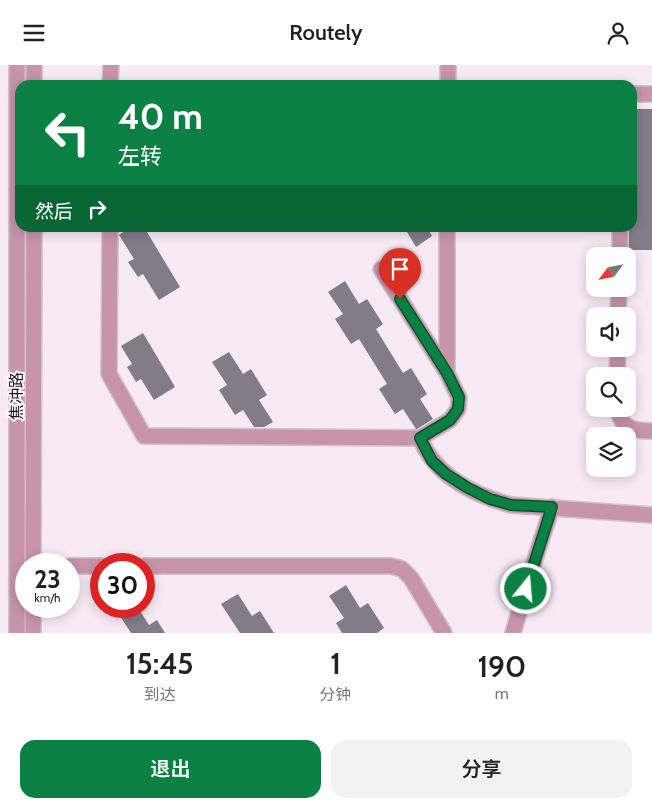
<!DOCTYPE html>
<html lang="zh">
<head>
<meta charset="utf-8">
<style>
	:root { --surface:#fff; --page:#f2f2f2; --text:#222; --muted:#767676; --accent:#0b8043 }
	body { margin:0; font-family:Cabin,"Noto Sans SC",sans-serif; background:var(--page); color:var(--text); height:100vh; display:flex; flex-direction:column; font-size:19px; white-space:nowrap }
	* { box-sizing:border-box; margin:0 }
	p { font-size:16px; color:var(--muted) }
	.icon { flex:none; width:28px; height:28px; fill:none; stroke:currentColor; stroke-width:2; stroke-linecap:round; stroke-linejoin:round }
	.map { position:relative; height:568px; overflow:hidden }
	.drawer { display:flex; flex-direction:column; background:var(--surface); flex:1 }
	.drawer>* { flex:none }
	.top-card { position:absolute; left:15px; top:15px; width:622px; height:152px; border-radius:15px; box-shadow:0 2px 12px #0003; background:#0b8043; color:#fff; overflow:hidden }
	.needle { width:32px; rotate:238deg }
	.fabs { position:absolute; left:586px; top:182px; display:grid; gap:10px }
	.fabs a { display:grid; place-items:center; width:50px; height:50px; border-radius:10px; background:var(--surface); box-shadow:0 2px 12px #0003; font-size:25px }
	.speed { position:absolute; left:15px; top:488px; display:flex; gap:10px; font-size:25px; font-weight:700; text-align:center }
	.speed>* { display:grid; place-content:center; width:65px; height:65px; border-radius:50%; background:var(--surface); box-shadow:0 2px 12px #0003; line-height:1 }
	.speed small { font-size:12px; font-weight:400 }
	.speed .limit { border:8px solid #d22; background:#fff; color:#111 }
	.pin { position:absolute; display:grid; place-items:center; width:42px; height:42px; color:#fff; margin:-51px -21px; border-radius:50% 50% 50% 0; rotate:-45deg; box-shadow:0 0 5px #0007 }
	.pin .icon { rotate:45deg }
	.me { position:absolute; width:55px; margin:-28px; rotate:17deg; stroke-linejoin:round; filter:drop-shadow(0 0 4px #0008) }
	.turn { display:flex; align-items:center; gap:18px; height:105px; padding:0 20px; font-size:22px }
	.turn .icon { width:65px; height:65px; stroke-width:2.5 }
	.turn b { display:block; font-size:35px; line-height:42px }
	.then { display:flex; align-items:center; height:48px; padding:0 20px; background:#0003; gap:10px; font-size:19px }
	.eta { display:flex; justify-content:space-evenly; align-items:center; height:85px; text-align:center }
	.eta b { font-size:30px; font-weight:600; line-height:35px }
	.primary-button { display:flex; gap:10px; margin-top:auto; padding:10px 20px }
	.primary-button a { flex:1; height:58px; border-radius:15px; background:var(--accent); color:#fff; font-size:20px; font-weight:600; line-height:58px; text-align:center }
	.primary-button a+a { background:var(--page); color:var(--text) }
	header { display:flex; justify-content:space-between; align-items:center; height:65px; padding:0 20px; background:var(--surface); font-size:22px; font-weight:600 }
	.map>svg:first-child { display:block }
</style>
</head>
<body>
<header><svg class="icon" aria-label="menu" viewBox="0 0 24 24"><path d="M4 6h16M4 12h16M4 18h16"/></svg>Routely<svg class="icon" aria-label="person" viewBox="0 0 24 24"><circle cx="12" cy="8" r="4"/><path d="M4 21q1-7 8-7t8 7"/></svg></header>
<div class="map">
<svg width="652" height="568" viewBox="0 0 652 568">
	<rect width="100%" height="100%" fill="#f7eaf5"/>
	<!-- building -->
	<g fill="#827c89">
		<path d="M632,44H652V185H629V162H632Z"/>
		<path d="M130,162H144L180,222L159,235L143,209L138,212L128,197L134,194L119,170Z"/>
		<path d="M404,162H427L432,171L416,182Z"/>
		<path d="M345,216L359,239L367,234L383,259L376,264L403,308L411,303L427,329L420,334L433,354L417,364H416L403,344L395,349L379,324L387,319L359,274L351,279L335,254L343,249L328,227Z"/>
		<path d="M143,268L175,322L154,335L141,314L136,317L127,302L132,299L121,281Z"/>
		<path d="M229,287L243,309L251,304L267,330L259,335L273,357L264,362H254L243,345L235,350L219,325L227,320L212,297Z"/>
		<path d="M346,520L360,543L368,538L384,563L377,568H342L336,558L344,553L329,531Z"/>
		<path d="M238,529L252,551L260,546L274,568H240L221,539Z"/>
		<path d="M128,541H137L149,560L157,555L165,568H131L118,548Z"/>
	</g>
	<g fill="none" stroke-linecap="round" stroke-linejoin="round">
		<!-- minor casing -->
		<g stroke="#d0c5ce" stroke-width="18">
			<g id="minor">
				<path d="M34,20V0"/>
				<path d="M110,20L111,0"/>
				<path d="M448,20V0"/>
				<path d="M632,29H652"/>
				<path d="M110,162L109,309L144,371L420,373L450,355L458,344L459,333L447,308L381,204"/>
				<path d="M620,191V162"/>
				<path d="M618,251L619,224"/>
				<path d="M447,308V162"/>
				<path d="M617,311L618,284"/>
				<path d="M617,344C622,364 633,366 652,366"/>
				<path d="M420,373C435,411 474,430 511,440L652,450"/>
				<path d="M33,499L34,162"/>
				<path d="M69,501H101"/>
				<path d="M144,501H391L402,504L411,513L444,568"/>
				<path d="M17,568V0"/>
				<path d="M33,568V541"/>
				<path d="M513,568L530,510L552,442"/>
			</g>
		</g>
		<!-- minor -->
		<use href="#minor" stroke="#c894aa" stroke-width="15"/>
	</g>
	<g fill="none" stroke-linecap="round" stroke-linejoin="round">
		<!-- route casing -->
		<g stroke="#07532c" stroke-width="12">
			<path id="route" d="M400,234L447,308L459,332L458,344L450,355L420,373L432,396L446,409L468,423L490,434L511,440L552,442L526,524"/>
		</g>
		<!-- route -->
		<use href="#route" stroke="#0b8043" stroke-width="9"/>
	</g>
	<g text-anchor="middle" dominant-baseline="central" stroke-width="4" stroke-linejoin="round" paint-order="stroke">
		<!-- street labels -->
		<g font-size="16" fill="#1f1a1e" stroke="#fdfbfd">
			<text transform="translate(16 331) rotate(-90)">焦冲路</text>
		</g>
	</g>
</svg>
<div class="fabs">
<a><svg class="needle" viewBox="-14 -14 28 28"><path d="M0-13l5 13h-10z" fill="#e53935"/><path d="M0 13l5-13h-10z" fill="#767676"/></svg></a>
<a><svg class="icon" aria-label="sound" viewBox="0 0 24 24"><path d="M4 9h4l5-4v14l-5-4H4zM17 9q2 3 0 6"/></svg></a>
<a><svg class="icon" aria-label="search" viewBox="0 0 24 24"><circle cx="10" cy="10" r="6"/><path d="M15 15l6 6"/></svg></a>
<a><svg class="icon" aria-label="layers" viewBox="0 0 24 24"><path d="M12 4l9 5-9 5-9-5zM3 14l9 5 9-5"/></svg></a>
</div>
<div class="speed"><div>23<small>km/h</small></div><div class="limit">30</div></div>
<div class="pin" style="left:400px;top:234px;background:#d93025"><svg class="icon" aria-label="arrive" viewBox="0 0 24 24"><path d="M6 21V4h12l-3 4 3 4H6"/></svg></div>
<svg class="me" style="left:526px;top:524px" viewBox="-20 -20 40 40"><circle r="17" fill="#0b8043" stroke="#fff" stroke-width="3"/><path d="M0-11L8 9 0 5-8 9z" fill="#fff"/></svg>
<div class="top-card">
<div class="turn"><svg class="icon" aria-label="left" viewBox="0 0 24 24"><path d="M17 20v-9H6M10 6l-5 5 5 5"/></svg><div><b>40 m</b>左转</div></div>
<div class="then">然后<svg class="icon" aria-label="right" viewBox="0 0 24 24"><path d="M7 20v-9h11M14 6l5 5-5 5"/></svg></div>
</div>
</div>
<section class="drawer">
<div class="eta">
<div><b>15:45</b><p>到达</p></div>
<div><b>1</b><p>分钟</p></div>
<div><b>190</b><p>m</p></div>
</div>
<div class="primary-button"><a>退出</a><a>分享</a></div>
</section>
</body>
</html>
